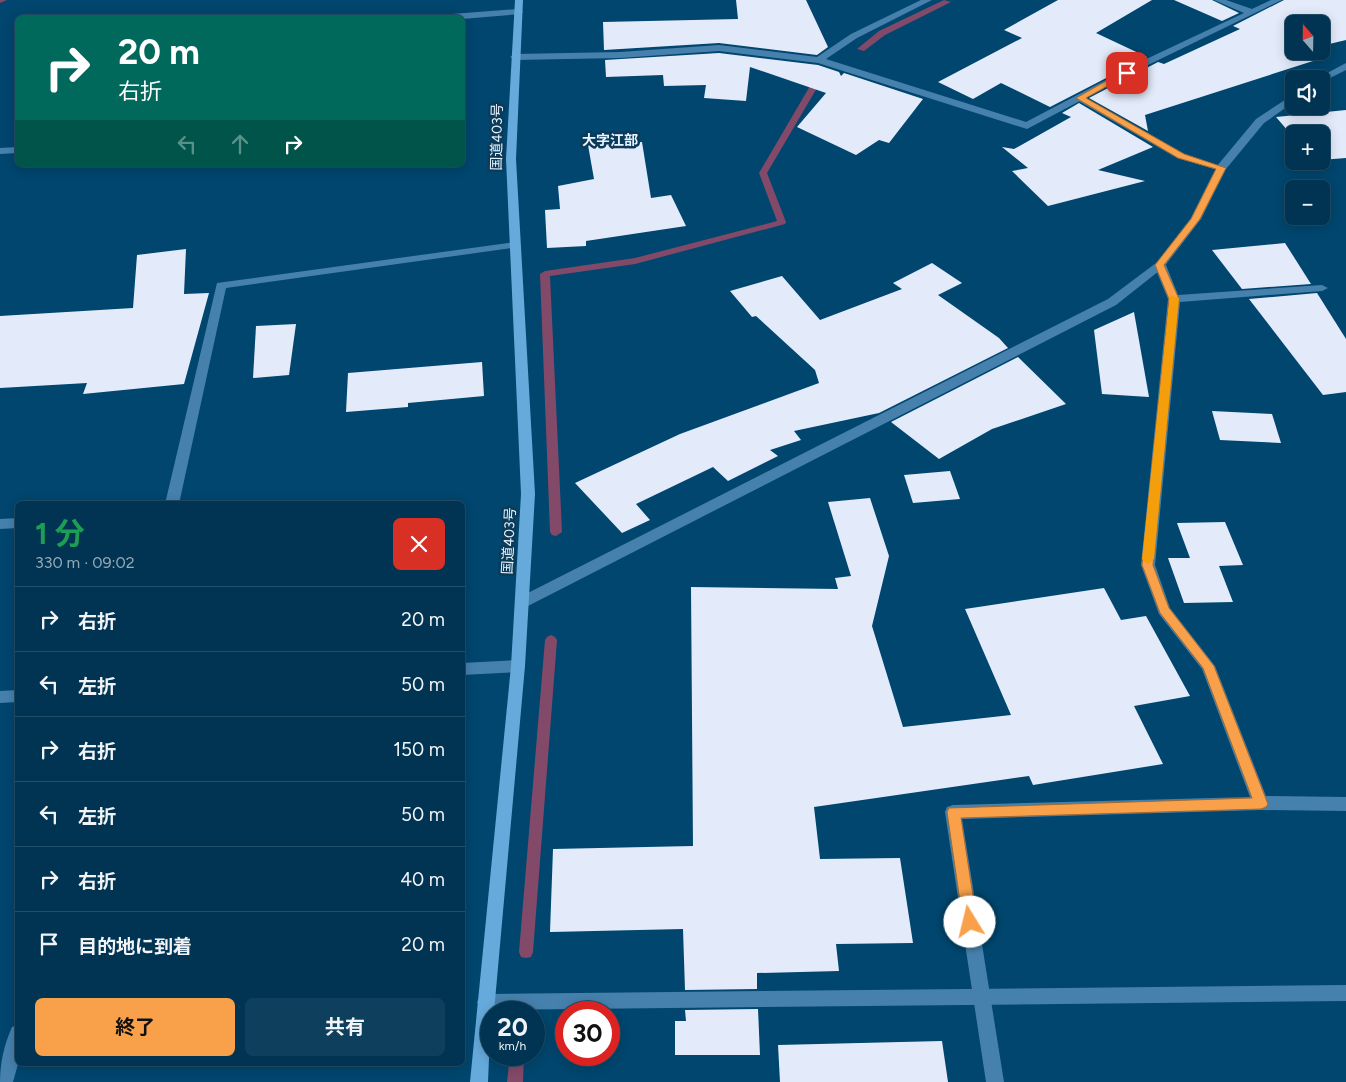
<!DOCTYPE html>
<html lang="ja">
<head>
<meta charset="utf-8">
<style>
	:root { --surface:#003452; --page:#0e3f5c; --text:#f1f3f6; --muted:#95aab8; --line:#224f69; --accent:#f8a14a }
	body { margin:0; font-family:Figtree,"Noto Sans JP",sans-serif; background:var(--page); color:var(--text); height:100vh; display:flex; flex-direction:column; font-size:19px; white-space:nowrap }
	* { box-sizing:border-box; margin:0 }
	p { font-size:16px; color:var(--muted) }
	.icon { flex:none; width:28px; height:28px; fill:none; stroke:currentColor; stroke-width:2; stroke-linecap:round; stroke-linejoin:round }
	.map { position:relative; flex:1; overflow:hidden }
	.details { position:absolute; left:15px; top:501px; width:450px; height:565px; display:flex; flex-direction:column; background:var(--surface); border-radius:8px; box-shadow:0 2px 12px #0003,0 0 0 1px var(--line) }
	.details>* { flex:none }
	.banner { position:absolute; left:15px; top:15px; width:450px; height:152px; border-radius:8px; box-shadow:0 2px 12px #0003,0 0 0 1px var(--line); background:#00695c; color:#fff; overflow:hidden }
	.needle { width:32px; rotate:340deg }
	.fabs { position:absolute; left:1285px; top:15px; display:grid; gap:10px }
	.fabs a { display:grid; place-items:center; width:45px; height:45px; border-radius:8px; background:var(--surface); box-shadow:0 2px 12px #0003,0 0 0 1px var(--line); font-size:25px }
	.speed { position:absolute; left:480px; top:1001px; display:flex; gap:10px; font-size:25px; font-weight:700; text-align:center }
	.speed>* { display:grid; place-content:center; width:65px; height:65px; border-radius:50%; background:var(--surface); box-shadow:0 2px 12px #0003,0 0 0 1px var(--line); line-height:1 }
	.speed small { font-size:12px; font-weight:400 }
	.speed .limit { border:8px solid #d22; background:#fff; color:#111 }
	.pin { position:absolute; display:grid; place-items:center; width:42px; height:42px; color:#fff; margin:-21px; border-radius:10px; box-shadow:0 2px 8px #0006 }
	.me { position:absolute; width:55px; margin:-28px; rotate:351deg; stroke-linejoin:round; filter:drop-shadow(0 0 4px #0008) }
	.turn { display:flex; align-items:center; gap:18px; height:105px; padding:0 20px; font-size:22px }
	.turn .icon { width:65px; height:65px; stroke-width:2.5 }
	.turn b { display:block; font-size:35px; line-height:42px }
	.lanes { display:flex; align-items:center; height:48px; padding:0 20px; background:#0003; justify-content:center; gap:25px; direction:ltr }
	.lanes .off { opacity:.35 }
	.round { display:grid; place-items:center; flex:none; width:52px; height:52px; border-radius:8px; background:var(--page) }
	.head { display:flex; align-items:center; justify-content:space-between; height:85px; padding:0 20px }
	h1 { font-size:30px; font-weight:700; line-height:38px; color:#1e9e55 }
	.primary-button { display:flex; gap:10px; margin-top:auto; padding:10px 20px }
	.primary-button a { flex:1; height:58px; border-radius:8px; background:var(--accent); color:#111; font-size:20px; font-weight:700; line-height:58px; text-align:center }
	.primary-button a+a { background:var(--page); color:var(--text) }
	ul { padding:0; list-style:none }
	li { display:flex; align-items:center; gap:15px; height:65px; padding:0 20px; border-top:1px solid var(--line) }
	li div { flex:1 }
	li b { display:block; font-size:19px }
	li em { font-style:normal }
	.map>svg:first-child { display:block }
</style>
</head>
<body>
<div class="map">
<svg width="1346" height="1082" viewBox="0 0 1346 1082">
	<rect width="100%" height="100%" fill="#00466e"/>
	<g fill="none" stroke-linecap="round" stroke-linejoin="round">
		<!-- stream -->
		<g fill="#824a68" fill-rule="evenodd">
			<path d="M0,0H7L0,3Z"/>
			<path d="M944,0L951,2L885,35L864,51L857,49L879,31Z"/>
			<path d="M817,74L824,76L767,173L786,222L785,224L635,264L550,276L562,532L556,536L552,535L550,532L540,274L545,271L635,258L777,221L759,173Z"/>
			<path d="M551,635L555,637L557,640L533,952L531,957L526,958L521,957L519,952L545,640L547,637Z"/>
			<path d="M510,1055H524L523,1082H507Z"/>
		</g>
	</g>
	<!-- building -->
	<g fill="#e3ebfb">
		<path d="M736,0H806L828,47L817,55L719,43L604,50L603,22L738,19Z"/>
		<path d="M1058,0H1152L1096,33L1147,57L1050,107L1001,83L973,99L938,82L1022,38L1004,30Z"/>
		<path d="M1174,0H1212L1239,13L1222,21Z"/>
		<path d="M1284,0H1346V40L1321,46V24H1294V51H1300L1297,52L1313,61L1145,115L1148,131L1089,98L1158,62L1164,64L1240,29L1233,26Z"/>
		<path d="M719,53L818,65L839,72L841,76L844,73L923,99L889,143L879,140L856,155L797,127L826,93L750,67L746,101L704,98L706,85L664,86L663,75L606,77L605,60Z"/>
		<path d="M1079,103L1153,147L1098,170L1145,181L1048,206L1012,171L1028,168L1002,147L1014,149L1071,117L1062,113Z"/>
		<path d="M1346,110V158L1321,160V134H1294V138L1276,117Z"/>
		<path d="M642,142L651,198L671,195L686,226L586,241V246L547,248L545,210L560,209L558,186L594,179L588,145Z"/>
		<path d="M1285,243L1311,284L1242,289L1212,250Z"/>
		<path d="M186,249L184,294L209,293L184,384L83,394L87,383L0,388V316L133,308L137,255Z"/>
		<path d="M932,263L962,283L938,295L999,338L1008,348L879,413L794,431L801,440L770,450L778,456L728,481L713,467L636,504L650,520L622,533L575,483L680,434L819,383L815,370L756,316L752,317L730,291L782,276L820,320L902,289L893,283Z"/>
		<path d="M1317,293L1346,339V392L1323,395L1249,299Z"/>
		<path d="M1134,312L1149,397L1102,394L1094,330Z"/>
		<path d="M296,324L289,375L253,378L256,326Z"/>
		<path d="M1018,357L1066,404L992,429L939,459L891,422Z"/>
		<path d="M482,362L484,396L408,403V407L346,412L348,373Z"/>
		<path d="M1212,411L1272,414L1281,443L1220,440Z"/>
		<path d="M950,471L960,499L913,503L904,475Z"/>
		<path d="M870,498L889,556L872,626L903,727L1011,715L965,609L1104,588L1121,620L1146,616L1190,696L1134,706L1163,764L1033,785L1029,776L814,807L820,859L900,858L913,943L836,944L839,971L757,973V989L685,990L683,929L550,932L553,849L693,846L691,587L838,589L835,578L851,576L828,502Z"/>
		<path d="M1225,522L1243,565L1219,566L1233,602L1184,603L1168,558H1190L1177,523Z"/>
		<path d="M758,1009L760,1055H675V1021H686L685,1010Z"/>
		<path d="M942,1041L948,1082H780L778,1045Z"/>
	</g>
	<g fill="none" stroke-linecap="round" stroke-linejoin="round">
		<!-- service -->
		<g fill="#4681ad" fill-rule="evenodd">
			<path d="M1080,95L1185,154L1226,168L1221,171L1177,158L1077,100V96Z"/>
			<path d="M1346,985V1001L486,1010L480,1008L477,1002L480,996L486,994Z"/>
		</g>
		<!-- minor -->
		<g fill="#4681ad" fill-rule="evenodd">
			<path d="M921,0H932L857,38L826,59L1026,122L1140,62L1244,13L1214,0H1226L1252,9L1271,0H1282L1146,66L1027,129L818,63L719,51L620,58L515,60L510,57L515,54L620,52L719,45L817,57L851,34Z"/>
			<path d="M518,9L523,12L521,14L462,19L435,18L439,15Z"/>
			<path d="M18,147V153L0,154V148Z"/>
			<path d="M515,242L521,245L519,247L226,288L179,504H165L217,283Z"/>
			<path d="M1160,262L1166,265L1178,295L1322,285L1328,288L1322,291L1180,302L1155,565L1170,608L1215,666L1266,796L1346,797V811L1261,810L962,819L1004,1082H986L945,812L947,807L953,805L1250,797L1202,669L1159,614L1141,565L1168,299L1154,265Z"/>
			<path d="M18,518V528L0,529V519Z"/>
			<path d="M518,660L523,662L525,666L523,670L518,672L462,675V663Z"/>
			<path d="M18,690V702L0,703V691Z"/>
			<path d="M18,1025V1064L13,1082H0C0,1063 4,1045 12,1027Z"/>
		</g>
		<!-- tertiary -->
		<g fill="#4681ad" fill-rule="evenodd">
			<path d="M1346,63V70L1324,81L1316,79Z"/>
			<path d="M1294,94V102L1264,123L1226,169L1201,219L1164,267L1116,305L528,606H518L516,602L518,598L1108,299L1156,263L1191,218L1217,166L1256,119Z"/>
		</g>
		<!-- trunk -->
		<path fill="#66aadc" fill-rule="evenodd" d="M515,0H523L516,159L535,494L525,666L494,1012H491L488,1082H470L511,666L521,494L506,159Z"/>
	</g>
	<!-- route -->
	<path fill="#f8a14a" stroke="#a16930" d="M1124,71L1131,73L1086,98L1184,154L1226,168L1200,219L1164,265L1179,299L1153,565L1169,608L1214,666L1268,804L1266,807L1261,809L961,818L977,922L975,927L970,928L965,927L963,922L947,812L949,808L1252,798L1203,668L1160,613L1142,565L1169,299L1155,265L1191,219L1216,169L1178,158L1076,98Z"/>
	<!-- slow -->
	<path fill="#f59e0b" d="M1170,295L1179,298L1154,559L1148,564L1142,559Z"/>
	<g text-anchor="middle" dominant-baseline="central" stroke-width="5" stroke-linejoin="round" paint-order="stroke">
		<!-- street labels -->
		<g font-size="14" fill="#e8f4fe" stroke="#0b3b5a">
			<text transform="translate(497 137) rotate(-89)">国道403号</text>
			<text transform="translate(509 541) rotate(-87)">国道403号</text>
		</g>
		<!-- far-quarter labels -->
		<g font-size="14" font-weight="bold" fill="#e8f4fe" stroke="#0b3b5a">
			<text x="610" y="140">大字江部</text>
		</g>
	</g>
</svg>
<div class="fabs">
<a><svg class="needle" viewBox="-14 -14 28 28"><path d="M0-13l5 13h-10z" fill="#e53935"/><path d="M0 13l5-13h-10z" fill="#95aab8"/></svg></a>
<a><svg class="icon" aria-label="sound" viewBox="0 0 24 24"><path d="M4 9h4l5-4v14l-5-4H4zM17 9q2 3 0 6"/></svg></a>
<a>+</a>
<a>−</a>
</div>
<div class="speed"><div>20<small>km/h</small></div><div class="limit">30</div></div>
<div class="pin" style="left:1127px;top:73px;background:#d93025"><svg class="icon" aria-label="arrive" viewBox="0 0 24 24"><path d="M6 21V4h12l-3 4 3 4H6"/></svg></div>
<svg class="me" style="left:970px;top:922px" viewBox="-20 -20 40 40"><circle r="19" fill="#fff"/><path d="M0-13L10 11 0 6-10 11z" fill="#f8a14a"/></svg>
<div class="banner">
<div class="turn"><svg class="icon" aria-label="right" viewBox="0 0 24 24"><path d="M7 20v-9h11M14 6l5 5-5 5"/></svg><div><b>20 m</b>右折</div></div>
<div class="lanes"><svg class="icon off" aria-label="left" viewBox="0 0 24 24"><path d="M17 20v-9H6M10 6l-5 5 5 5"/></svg><svg class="icon off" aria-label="ahead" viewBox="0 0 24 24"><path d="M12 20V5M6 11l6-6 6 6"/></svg><svg class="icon" aria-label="right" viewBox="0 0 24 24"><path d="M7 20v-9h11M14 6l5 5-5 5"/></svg></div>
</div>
<section class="details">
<div class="head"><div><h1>1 分</h1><p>330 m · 09:02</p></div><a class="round" style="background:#d93025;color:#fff"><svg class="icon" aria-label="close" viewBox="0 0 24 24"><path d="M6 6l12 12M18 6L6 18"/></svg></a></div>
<ul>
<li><svg class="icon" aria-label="right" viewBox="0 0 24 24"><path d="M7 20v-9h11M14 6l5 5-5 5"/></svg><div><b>右折</b></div><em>20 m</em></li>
<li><svg class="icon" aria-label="left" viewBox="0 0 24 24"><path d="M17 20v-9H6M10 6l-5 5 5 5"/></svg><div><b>左折</b></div><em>50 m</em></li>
<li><svg class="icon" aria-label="right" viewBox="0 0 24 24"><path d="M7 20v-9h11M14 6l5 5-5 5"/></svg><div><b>右折</b></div><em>150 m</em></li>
<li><svg class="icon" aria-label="left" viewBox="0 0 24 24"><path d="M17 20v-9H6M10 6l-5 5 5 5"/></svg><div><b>左折</b></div><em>50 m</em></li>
<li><svg class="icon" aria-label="right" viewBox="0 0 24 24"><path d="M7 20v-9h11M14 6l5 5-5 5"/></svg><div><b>右折</b></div><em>40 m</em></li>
<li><svg class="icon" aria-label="arrive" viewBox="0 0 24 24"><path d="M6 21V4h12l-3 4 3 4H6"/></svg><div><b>目的地に到着</b></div><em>20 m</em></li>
</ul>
<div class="primary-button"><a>終了</a><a>共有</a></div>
</section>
</div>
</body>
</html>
